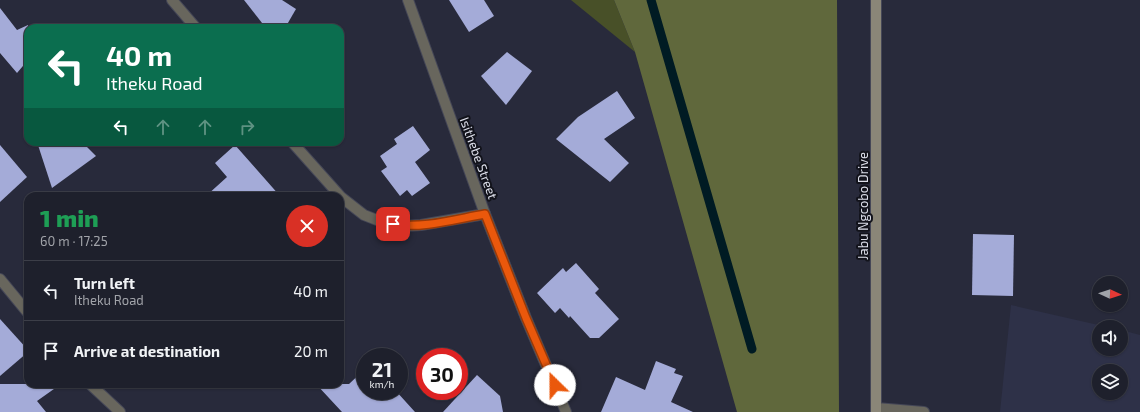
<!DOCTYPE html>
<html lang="en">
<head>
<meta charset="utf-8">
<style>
	:root { --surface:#1e202c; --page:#262834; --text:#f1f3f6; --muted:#a1a3a9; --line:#3c3e48 }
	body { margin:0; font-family:"Exo 2",sans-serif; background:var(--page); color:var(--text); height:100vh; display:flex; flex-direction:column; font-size:15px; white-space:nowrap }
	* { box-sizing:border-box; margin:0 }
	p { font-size:13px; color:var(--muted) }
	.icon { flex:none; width:22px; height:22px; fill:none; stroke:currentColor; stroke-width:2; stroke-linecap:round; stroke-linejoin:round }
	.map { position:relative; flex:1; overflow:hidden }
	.panel { position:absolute; left:24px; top:192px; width:320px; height:196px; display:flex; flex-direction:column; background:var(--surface); border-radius:12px; box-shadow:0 1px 3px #0004,0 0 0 1px var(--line) }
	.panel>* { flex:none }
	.guide { position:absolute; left:24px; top:24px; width:320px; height:122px; border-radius:12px; box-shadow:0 1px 3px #0004,0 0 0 1px var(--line); background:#0b6e4f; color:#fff; overflow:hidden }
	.needle { width:26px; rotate:93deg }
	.fabs { position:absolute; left:1092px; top:276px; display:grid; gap:8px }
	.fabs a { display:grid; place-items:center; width:36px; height:36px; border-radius:50%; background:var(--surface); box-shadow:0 1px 3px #0004,0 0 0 1px var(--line); font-size:20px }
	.speed { position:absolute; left:356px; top:348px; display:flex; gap:8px; font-size:20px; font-weight:700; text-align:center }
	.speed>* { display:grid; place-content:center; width:52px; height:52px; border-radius:50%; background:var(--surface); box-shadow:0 1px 3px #0004,0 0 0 1px var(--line); line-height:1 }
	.speed small { font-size:10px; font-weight:400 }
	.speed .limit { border:6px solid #d22; background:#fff; color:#111 }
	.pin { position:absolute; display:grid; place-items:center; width:34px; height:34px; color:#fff; margin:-17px; border-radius:8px; box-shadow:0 2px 6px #0006 }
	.me { position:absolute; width:44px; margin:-22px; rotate:337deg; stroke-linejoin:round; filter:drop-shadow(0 0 3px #0008) }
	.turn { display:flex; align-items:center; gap:14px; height:84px; padding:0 16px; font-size:18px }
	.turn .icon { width:52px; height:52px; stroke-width:2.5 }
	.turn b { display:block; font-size:28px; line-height:34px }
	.lanes { display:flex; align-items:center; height:38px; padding:0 16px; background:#0003; justify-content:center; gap:20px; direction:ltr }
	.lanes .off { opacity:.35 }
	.round { display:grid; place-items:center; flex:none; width:42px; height:42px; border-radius:21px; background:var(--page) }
	.head { display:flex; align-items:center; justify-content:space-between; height:68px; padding:0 16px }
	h1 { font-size:24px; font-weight:800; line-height:30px; color:#1e9e55 }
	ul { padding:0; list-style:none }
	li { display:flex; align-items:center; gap:12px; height:60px; padding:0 16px; border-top:1px solid var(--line) }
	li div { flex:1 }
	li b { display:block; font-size:15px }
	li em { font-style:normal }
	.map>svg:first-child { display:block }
</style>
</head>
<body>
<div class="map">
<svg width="1140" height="412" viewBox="0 0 1140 412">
	<rect width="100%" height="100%" fill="#282a3b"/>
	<!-- built -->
	<path fill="#2e3148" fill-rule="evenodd" d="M1011,305L1107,327H1099V349H1121V330L1140,335V412H1000ZM1099,371H1121V393H1099Z"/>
	<!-- green -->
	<path fill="#485028" d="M571,0H614L635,52Z"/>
	<!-- forest -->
	<path fill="#60683c" d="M614,0H837L839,412H737L635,52Z"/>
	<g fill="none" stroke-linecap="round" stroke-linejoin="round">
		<!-- stream -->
		<path stroke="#001b23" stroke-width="9" d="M651,0L752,349"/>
	</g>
	<!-- building -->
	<g fill="#a4abd8">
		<path d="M244,0H282L296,9L285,28H266Z"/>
		<path d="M449,0H484L494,16L469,32Z"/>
		<path d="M0,8L17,30L28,25V60L17,73L0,53Z"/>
		<path d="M507,52L532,71L506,105L481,76Z"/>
		<path d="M617,91L635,118L604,139L629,163L610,182L556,139L578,117Z"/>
		<path d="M413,126L430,150L415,162L430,183L412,196L407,190L400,196L381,171L387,167L380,156L397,144L394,139Z"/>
		<path d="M37,142H82L96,156L52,188Z"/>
		<path d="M0,145L27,177L0,202Z"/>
		<path d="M235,145L280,196H206L227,177L215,163Z"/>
		<path d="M973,234L1014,235L1013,296L972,295Z"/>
		<path d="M576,263L599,289L595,293L619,319L599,338H590L570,316L569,318L560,308L555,313L537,293L563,268L566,272Z"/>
		<path d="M0,319L28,350V352L0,376Z"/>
		<path d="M656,361L676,369L674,373L683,376L671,402L693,412H601L616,377L645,390Z"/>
		<path d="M365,369V391H396L415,412H342L316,384H349Z"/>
		<path d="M477,375L500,396L503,412H443Z"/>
		<path d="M0,384H61L37,401L46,412H0Z"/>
	</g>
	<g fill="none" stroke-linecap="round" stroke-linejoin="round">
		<!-- service casing -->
		<g stroke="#454757" stroke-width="12">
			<path id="service" d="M876,408L924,412"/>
		</g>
		<!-- minor casing -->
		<g stroke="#454757" stroke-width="12">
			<g id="minor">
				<path d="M172,0L196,28"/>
				<path d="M408,0L485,214L526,318L566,412"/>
				<path d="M292,142L341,197L364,215L382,222L404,226L421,225L485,214"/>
				<path d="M0,279L28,313"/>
				<path d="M90,384L120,412"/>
			</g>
		</g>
		<!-- secondary casing -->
		<g stroke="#454757" stroke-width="12">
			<path id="secondary" d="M876,0V412"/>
		</g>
		<!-- service -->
		<use href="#service" stroke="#68665d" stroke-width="10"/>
		<!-- minor -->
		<use href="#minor" stroke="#68665d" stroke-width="10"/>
		<!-- secondary -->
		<use href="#secondary" stroke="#8a8678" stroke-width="10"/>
	</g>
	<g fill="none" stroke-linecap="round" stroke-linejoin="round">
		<!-- route casing -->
		<g stroke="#983908" stroke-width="10">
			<path id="route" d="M393,224C422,229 456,219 485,214L526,318L555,385"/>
		</g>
		<!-- route -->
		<use href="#route" stroke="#ea580c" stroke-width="7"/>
	</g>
	<g text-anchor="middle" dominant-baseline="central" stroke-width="4" stroke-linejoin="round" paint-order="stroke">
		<!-- street labels -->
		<g font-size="13" fill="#dcdee9" stroke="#12131b">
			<text transform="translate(479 158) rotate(70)">Isithebe Street</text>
			<text transform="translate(863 206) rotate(-90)">Jabu Ngcobo Drive</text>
		</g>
	</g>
</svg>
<div class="fabs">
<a><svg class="needle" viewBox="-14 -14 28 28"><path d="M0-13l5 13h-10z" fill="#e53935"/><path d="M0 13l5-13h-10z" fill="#a1a3a9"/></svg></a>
<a><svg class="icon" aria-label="sound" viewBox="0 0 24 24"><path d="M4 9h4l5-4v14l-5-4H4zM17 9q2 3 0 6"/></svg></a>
<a><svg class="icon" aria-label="layers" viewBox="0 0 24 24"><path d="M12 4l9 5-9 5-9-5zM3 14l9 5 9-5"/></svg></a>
</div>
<div class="speed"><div>21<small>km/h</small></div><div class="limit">30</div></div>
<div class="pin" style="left:393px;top:224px;background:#d93025"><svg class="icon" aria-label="arrive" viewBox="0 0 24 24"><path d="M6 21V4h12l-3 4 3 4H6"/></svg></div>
<svg class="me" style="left:555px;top:385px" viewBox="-20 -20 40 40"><circle r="19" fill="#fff"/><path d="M0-13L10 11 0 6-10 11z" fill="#ea580c"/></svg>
<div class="guide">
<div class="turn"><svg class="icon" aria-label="left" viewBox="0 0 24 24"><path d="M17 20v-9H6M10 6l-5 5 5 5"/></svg><div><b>40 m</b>Itheku Road</div></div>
<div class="lanes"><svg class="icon" aria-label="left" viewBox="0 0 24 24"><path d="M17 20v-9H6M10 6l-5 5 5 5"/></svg><svg class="icon off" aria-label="ahead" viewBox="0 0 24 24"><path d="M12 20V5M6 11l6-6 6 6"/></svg><svg class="icon off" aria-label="ahead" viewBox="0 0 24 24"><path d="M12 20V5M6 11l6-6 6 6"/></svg><svg class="icon off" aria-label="right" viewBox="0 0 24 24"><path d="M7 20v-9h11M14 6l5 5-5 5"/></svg></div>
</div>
<section class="panel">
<div class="head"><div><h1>1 min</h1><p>60 m · 17:25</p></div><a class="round" style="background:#d93025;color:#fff"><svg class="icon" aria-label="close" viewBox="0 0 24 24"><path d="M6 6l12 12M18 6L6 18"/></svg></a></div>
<ul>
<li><svg class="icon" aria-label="left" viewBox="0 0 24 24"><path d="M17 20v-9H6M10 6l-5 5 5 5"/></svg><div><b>Turn left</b><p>Itheku Road</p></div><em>40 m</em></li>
<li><svg class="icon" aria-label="arrive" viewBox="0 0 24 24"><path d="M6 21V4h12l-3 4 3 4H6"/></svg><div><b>Arrive at destination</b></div><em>20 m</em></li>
</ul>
</section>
</div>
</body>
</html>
